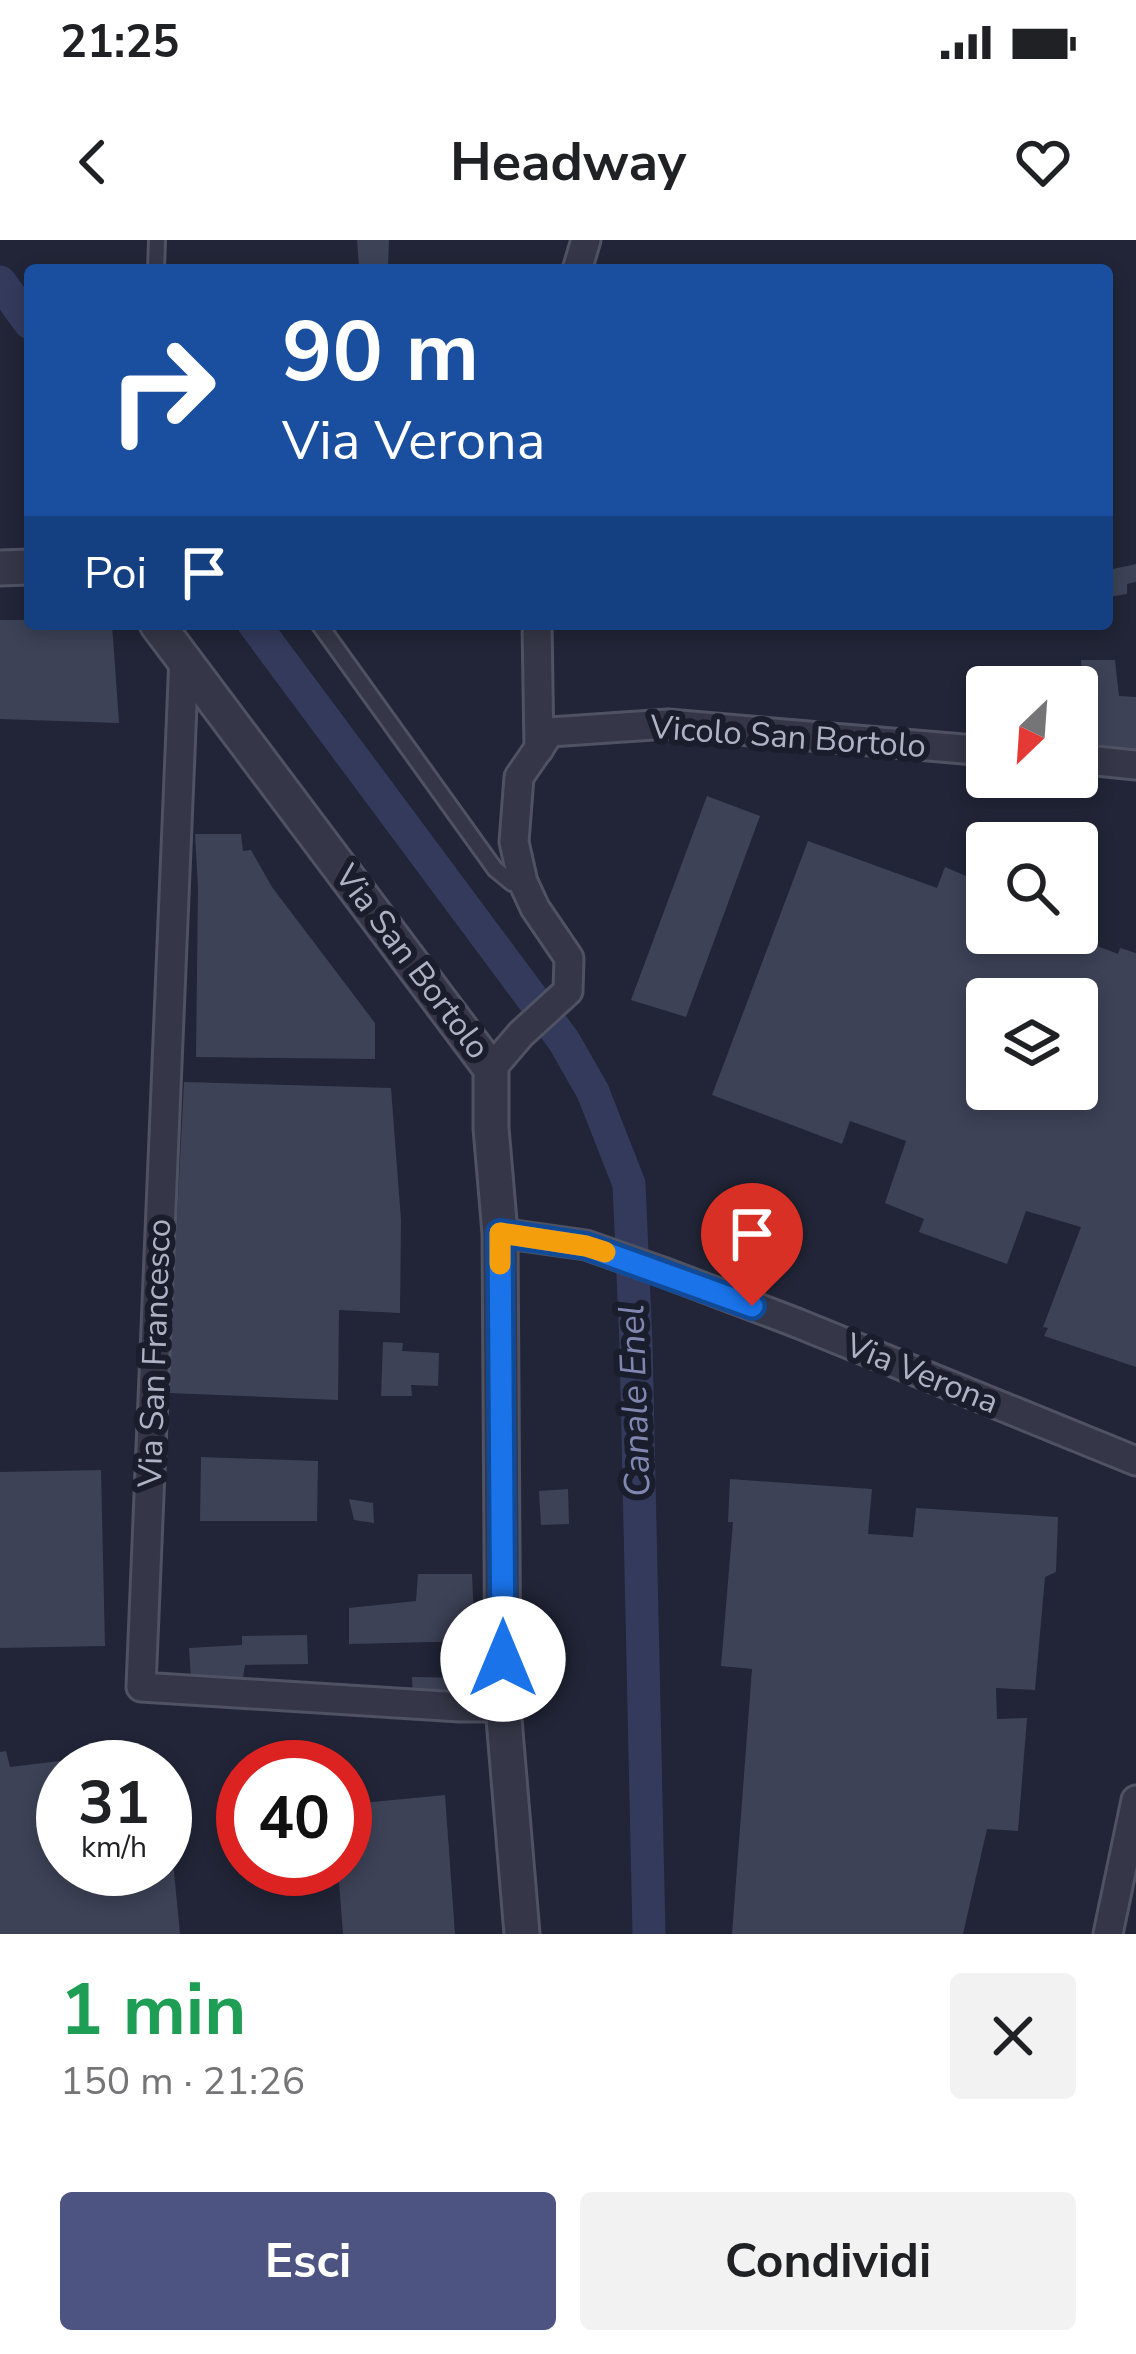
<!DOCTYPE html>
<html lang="it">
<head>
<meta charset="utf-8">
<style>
	:root { --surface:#fff; --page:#f2f2f2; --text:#202124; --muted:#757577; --accent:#4d5481 }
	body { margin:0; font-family:"Nunito Sans",sans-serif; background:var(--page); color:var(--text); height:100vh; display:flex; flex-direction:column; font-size:45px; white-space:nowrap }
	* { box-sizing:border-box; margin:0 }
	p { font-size:39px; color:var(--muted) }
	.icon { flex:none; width:66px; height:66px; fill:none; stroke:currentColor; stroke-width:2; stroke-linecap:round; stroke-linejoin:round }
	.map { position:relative; height:1694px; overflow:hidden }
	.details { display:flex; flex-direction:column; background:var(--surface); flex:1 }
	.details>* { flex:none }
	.banner { position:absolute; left:24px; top:24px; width:1089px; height:366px; border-radius:12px; box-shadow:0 6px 18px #0003; background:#1a4fa0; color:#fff; overflow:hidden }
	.needle { width:78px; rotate:205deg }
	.controls { position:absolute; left:966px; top:426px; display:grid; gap:24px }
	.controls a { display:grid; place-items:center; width:132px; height:132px; border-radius:12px; background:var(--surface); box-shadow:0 6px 18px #0003; font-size:60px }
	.speed { position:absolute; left:36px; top:1500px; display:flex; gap:24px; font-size:60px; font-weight:700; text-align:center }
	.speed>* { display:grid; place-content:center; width:156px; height:156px; border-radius:50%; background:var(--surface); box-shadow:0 6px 18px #0003; line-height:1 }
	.speed small { font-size:30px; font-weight:400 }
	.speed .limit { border:18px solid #d22; background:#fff; color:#111 }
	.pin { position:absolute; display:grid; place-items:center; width:102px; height:102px; color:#fff; margin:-123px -51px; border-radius:50% 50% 50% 0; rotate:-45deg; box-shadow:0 0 12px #0007 }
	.pin .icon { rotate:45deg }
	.me { position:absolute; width:132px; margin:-66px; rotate:0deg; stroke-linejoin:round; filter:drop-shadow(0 0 9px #0008) }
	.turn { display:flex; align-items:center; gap:42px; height:252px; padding:0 60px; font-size:54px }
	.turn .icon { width:156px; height:156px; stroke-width:2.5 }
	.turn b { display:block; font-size:84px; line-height:102px }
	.then { display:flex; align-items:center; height:114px; padding:0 60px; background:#0003; gap:24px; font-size:45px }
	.round { display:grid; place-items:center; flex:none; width:126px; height:126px; border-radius:12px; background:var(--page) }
	.head { display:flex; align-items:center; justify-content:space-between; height:204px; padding:0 60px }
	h1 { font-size:72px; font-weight:700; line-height:90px; color:#1e9e55 }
	.action { display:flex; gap:24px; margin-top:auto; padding:24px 60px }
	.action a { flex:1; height:138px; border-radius:12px; background:var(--accent); color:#fff; font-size:48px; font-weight:700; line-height:138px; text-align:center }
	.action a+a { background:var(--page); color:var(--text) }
	.status { display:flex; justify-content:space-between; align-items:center; height:84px; padding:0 60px; background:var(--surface); direction:ltr }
	.status svg { height:33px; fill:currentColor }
	header { display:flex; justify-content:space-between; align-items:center; height:156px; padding:0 60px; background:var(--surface); font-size:54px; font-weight:700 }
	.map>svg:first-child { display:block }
</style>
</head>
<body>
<div class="status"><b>21:25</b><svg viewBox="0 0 49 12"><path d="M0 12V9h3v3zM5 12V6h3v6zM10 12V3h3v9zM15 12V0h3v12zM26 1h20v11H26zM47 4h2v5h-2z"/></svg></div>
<header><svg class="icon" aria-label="back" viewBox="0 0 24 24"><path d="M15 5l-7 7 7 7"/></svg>Headway<svg class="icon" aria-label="heart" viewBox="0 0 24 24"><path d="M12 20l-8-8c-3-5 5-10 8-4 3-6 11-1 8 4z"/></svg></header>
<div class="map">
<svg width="1136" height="1694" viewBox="0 0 1136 1694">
	<rect width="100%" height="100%" fill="#212537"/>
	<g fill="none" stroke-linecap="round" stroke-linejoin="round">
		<!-- canal -->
		<g stroke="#343a5c" stroke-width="33">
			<path d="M0,42L30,83"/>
			<path d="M254,384L564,801L593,852L629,944L636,1104L649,1694"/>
		</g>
	</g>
	<!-- building -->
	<g fill="#3d4257" fill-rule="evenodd">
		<path d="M357,0H389L388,27H359Z"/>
		<path d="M1136,324V342L1127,344V354L1108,357V330Z"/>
		<path d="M0,380H30V384H112L119,483L0,479Z"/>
		<path d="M1081,420H1115L1119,456L1136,457V513L1077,510V450H1083Z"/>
		<path d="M707,556L760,576L686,777L631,760Z"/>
		<path d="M195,594H241L243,611L251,610L272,647L375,783V819L196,817L198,648Z"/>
		<path d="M808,601L937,648L945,627L987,645V693H1063L1118,714L1120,708L1136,713V1127L1044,1096L1048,1088L1043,1087L1081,987L1026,971L1007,1024L919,992L924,979L885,963L906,901L850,881L842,904L712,855ZM987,759H1077V849H987Z"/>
		<path d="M184,842L391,848L401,980L400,1073L339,1070L338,1160L168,1153Z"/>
		<path d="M383,1102L403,1103L402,1111L439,1113L438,1146L411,1145L412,1156H381Z"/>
		<path d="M201,1217L318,1221L317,1281H200Z"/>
		<path d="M101,1230L105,1406L0,1408V1232Z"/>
		<path d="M730,1239L872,1249L868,1294L913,1297L916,1268L1058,1277L1056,1332L1045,1337L1035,1450L996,1448L997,1479L1027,1478L1018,1591L987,1589L963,1694H732L752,1429L721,1426L733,1282H728Z"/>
		<path d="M568,1249L569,1284L541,1285L539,1251Z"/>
		<path d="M349,1259L373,1263L374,1283L354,1280Z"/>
		<path d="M418,1334H472L475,1401L349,1404V1368L416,1361Z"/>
		<path d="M307,1395L308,1424L245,1425L243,1438L191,1439L189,1408L242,1405V1396Z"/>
		<path d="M412,1437L479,1438L481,1463L413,1461Z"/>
		<path d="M6,1511L10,1527L110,1515L111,1527H63V1629H165V1570H168L180,1694H0V1512Z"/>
		<path d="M445,1555L455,1694H343L338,1629H345V1563H352V1568H363L362,1563Z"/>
	</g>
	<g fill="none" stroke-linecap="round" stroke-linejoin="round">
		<!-- service casing -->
		<g stroke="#4f5262" stroke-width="20">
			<g id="service">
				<path d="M156,30L157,0"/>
				<path d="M319,384L495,629L512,643L523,642"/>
			</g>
		</g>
		<!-- minor casing -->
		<g stroke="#4f5262" stroke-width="33">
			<g id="minor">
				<path d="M577,30L586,0"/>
				<path d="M537,384L539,509"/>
				<path d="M184,417L141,1447L460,1467H503"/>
				<path d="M1077,519L1136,525"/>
				<path d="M491,829L521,794L568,751L569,718L535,668L523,642L514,602L519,537L550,492L668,484L987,511"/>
				<path d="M500,993L586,1005L663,1032L797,1083L1136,1221"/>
				<path d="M1108,1694L1136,1560"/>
			</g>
		</g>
		<!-- tertiary casing -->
		<g stroke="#4f5262" stroke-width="39">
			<g id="tertiary">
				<path d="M0,328L30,327"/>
				<path d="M157,384L491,829V888L500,993L503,1467L522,1694"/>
			</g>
		</g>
		<!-- service -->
		<use href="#service" stroke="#353748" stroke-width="14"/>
		<!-- minor -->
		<use href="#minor" stroke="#353748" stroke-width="27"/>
		<!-- tertiary -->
		<use href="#tertiary" stroke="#353748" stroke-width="33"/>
	</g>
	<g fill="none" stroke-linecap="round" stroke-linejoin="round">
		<!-- route casing -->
		<g stroke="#114b97" stroke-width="30">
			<path id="route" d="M503,1419L500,993L586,1006L752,1066"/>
		</g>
		<!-- route -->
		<use href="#route" stroke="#1a73e8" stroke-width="21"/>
		<!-- slow -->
		<path stroke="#f59e0b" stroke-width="21" d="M500,1024V993L586,1006L605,1012"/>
	</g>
	<g text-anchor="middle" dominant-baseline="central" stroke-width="12" stroke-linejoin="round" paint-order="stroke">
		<!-- street labels -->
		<g font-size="33" fill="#afb2c4" stroke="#1a1d2c">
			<text transform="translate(788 497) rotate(4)">Vicolo San Bortolo</text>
			<text transform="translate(412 722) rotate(53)">Via San Bortolo</text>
			<text transform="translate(155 1113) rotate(-88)">Via San Francesco</text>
			<text transform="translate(922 1134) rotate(22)">Via Verona</text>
		</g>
		<!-- water labels -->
		<g font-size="36" font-style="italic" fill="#8087b0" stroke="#1a1d2c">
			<text transform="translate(635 1161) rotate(-92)">Canale Enel</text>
		</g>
	</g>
</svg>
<div class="controls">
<a><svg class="needle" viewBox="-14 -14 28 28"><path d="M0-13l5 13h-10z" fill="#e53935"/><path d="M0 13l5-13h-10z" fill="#757577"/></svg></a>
<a><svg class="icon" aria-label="search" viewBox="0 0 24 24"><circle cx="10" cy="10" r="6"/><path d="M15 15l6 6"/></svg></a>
<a><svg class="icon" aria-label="layers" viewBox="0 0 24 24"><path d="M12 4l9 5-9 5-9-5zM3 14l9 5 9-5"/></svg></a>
</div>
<div class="speed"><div>31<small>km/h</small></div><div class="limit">40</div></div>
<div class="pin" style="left:752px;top:1066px;background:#d93025"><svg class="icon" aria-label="arrive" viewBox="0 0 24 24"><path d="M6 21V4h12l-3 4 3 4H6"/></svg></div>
<svg class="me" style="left:503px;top:1419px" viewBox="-20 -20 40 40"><circle r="19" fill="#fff"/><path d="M0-13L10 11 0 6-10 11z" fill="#1a73e8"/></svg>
<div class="banner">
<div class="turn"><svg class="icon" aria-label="right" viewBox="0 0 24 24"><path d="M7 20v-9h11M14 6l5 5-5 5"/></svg><div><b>90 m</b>Via Verona</div></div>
<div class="then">Poi<svg class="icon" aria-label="arrive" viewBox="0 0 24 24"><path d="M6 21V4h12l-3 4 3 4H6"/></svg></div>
</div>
</div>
<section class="details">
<div class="head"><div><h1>1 min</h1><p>150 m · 21:26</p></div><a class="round"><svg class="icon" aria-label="close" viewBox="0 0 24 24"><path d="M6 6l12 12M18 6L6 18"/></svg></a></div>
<div class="action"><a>Esci</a><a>Condividi</a></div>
</section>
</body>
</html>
